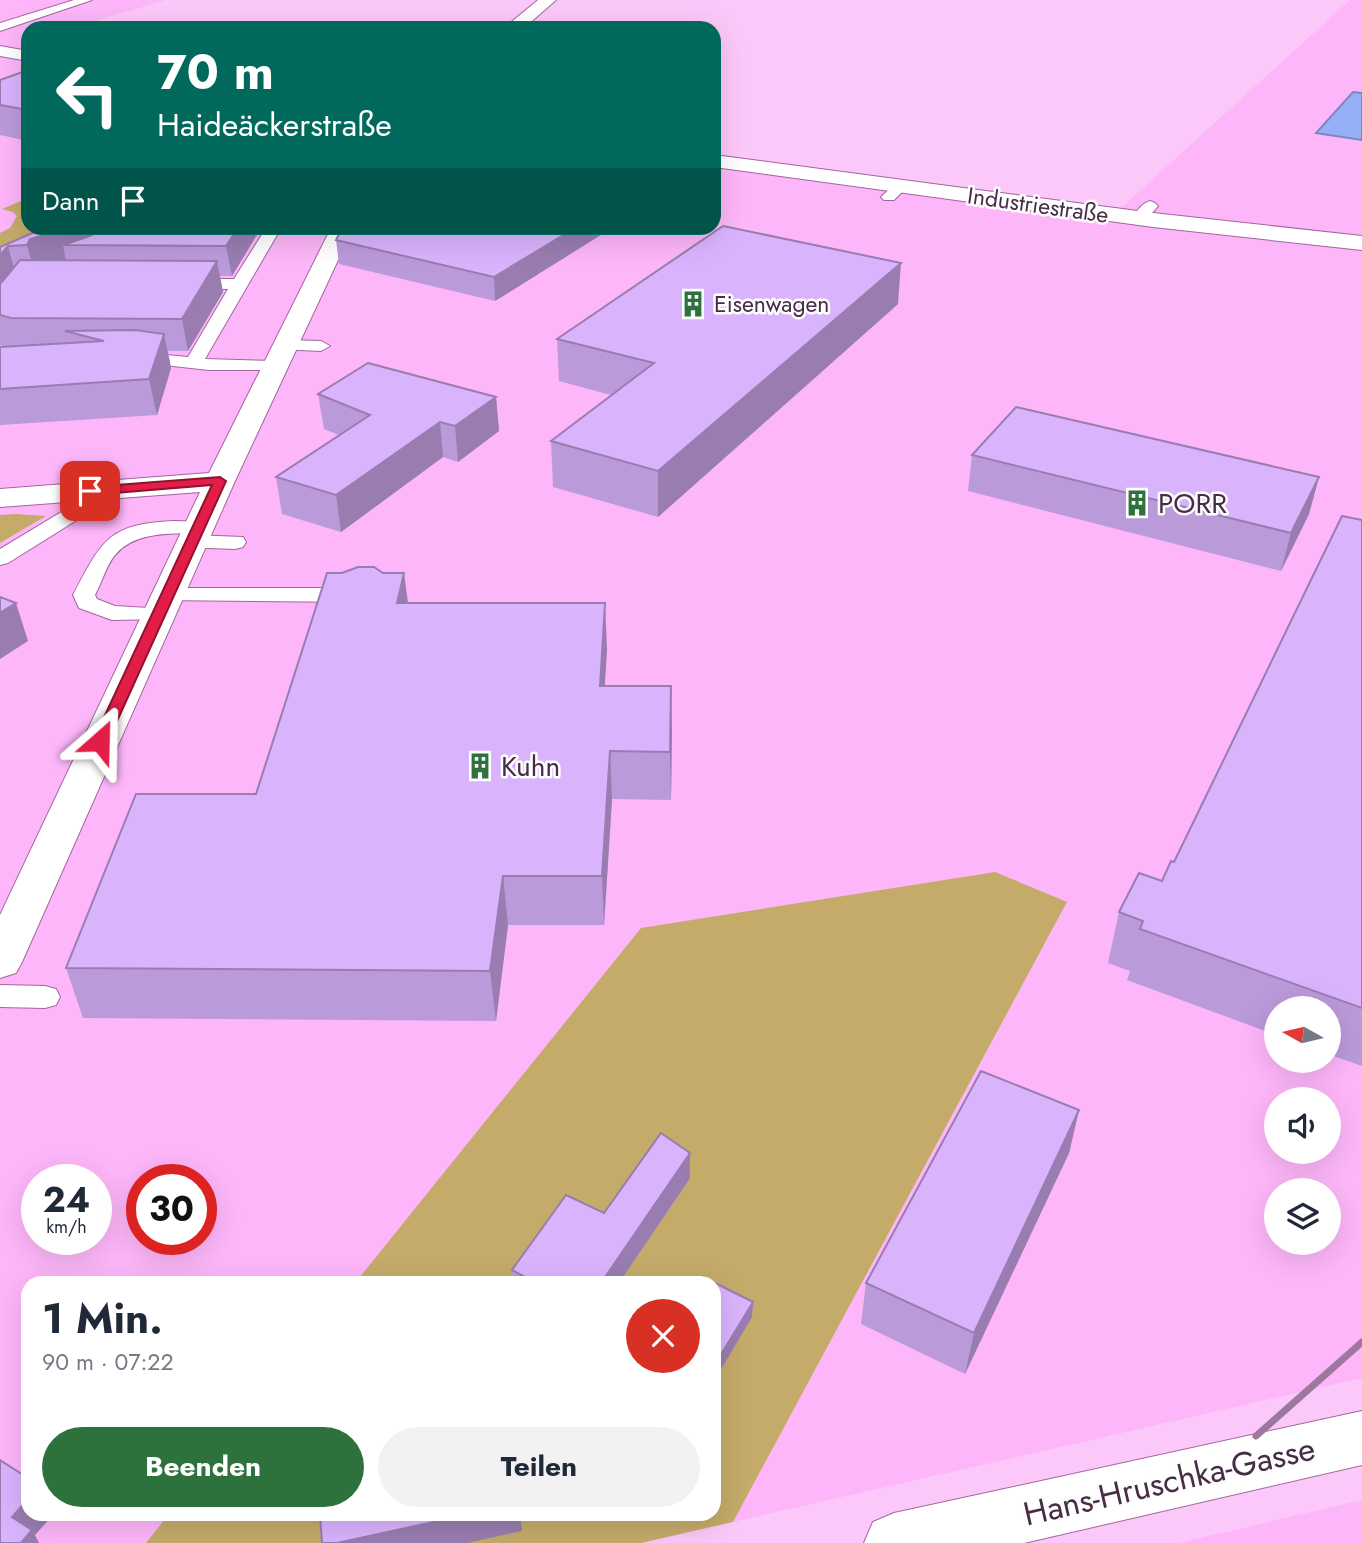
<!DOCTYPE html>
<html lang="de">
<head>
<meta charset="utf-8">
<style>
	:root { --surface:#fff; --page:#f2f2f3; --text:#1f2937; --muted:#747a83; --accent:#2d713c }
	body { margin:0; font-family:Jost,sans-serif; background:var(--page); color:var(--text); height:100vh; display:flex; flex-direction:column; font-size:26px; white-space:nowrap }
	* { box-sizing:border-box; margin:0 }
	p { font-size:23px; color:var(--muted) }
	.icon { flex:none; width:38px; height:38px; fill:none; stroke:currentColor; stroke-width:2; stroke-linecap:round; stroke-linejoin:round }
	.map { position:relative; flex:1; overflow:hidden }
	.panel { position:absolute; left:21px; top:1276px; width:700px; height:245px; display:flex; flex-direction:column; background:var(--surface); border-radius:21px; box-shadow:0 7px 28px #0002 }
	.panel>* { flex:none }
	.guide { position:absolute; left:21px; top:21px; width:700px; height:214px; border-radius:21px; box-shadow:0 7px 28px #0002; background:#00695c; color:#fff; overflow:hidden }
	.needle { width:46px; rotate:278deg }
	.fabs { position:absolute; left:1264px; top:996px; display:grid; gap:14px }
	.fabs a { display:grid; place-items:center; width:77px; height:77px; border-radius:50%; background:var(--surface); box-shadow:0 7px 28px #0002; font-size:35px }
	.speed { position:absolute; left:21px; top:1164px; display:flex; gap:14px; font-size:35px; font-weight:700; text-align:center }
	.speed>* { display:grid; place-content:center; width:91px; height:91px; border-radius:50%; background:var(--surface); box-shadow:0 7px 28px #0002; line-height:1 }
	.speed small { font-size:18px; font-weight:400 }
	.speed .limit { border:10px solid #d22; background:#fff; color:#111 }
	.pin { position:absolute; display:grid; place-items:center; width:60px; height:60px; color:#fff; margin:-30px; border-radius:14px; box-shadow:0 4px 10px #0006 }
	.me { position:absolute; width:77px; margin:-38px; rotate:25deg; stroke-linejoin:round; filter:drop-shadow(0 0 5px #0008) }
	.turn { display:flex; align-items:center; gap:24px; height:147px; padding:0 21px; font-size:32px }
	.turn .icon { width:91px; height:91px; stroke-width:2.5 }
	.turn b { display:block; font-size:49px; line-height:60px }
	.then { display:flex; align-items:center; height:66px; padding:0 21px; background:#0003; gap:14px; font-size:26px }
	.round { display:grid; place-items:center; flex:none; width:74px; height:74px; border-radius:37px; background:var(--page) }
	.headline { display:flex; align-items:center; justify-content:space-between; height:119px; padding:0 21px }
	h1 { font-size:42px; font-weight:700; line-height:52px }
	.action { display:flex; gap:14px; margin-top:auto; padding:14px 21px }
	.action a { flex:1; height:80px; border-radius:42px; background:var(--accent); color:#fff; font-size:28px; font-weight:700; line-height:80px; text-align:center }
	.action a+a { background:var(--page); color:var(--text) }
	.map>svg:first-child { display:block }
</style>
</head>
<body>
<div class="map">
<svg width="1362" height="1543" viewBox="0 0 1362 1543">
	<rect width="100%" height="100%" fill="#fcc8f9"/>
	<!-- built -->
	<g fill="#fdb6f9" fill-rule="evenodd">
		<path d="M0,0H166L71,28H28V228H714V154L1121,208L1350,0H1362V1378L733,1522L1067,903L995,872L641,928L355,1283H28V1514H169L146,1543H0ZM1276,1008H1328V1060H1276ZM1276,1099H1328V1152H1276ZM37,1180H96V1239H37ZM142,1180H201V1239H142ZM1276,1190H1328V1242H1276Z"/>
		<path d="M1362,1500V1543H1179Z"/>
	</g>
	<!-- green -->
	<g fill="#c5ab6a">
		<path d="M28,198V228H115L0,266V233L10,228L17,216L13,212L2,209Z"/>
		<path d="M16,514L46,516L0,543V515Z"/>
		<path d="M995,872L1067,902L733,1522L641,1543H146L169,1514H714V1283H355L641,928Z"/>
	</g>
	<!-- water -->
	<path fill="#95b0f9" stroke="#7d88c3" stroke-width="2" d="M1353,92L1362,93V140L1316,133Z"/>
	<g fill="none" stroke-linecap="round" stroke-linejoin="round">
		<!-- service casing -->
		<g stroke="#a1669e" stroke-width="2">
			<g id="service">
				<path d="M74,0H92L0,31V23Z"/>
				<path d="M901,182L908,186L894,200H884L881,197L896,183Z"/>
				<path d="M1150,201L1155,203L1158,206L1145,221H1135L1132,218C1137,211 1142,203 1150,201Z"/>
				<path d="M266,228H281L205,359L276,361L282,362L285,366L282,370H209L128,361L125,357L134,352L188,357L228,289H188L180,284L188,279H234Z"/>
				<path d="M285,340L321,341L330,346L321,351L279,349L276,345L279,341Z"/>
				<path d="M113,483L120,485L123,489L120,493L8,563L0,565V549L106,485Z"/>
				<path d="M174,521L206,522L209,527L206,532L198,533C170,534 135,531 115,555C106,566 102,582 95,595L97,599L115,606L166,609L170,614L166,619L112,620L79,608L73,595C102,541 107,524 174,521Z"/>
				<path d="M191,535L243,537L246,542L243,547L235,549L183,547L180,542L183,537Z"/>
				<path d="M168,588H355L363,590L366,595L363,600L355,602L160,600L157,595L160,590Z"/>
				<path d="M0,985L45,986L56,989L60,997L56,1005L45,1008L0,1007Z"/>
			</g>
		</g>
		<!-- minor casing -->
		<g stroke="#a1669e" stroke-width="2">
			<g id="minor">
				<path d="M538,0H556L524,28H504Z"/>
				<path d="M0,46L28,51V61L0,56Z"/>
				<path d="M714,155L1153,213L1362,236V250L1153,227L714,167Z"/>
				<path d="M331,228H353L235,481L22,962L16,973L0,978V915L200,492L0,507V489L209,473Z"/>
				<path d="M1362,1411V1465L1024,1543H864L873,1522L894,1513Z"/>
			</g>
		</g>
		<!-- service -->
		<use href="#service" fill="#fff" fill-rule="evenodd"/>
		<!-- minor -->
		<use href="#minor" fill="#fff" fill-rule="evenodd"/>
		<!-- rail -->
		<path stroke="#9d779c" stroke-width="7" d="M1256,1436L1362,1342"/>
	</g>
	<!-- wall -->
	<g fill="#bb9ada">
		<path d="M28,70V141L0,135V80Z"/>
		<path d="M44,228H261L232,276H220L223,292L188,351H168L171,368L157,415L0,425V347H7L0,345V247Z"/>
		<path d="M342,228H612L495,301L339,264L336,240Z"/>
		<path d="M898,304L658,517L553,487L551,441L611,395L559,381L557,339Z"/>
		<path d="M318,394L496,397L499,431L458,462L443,457L341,532L282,514L276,477L339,435L324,429Z"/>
		<path d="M972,455L1319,477L1309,514L1281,571L968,491Z"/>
		<path d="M1362,520V1066L1328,1054V1008H1276V1035L1127,980L1130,971L1108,963L1119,912L1162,881L1174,862Z"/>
		<path d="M342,573L408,603L607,649L604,686L672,733L671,800L612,799L604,925H508L496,1021L83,1018L66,968L256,794Z"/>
		<path d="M1079,1110L1069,1153L965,1374L861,1324L866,1283Z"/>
		<path d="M690,1153V1178L619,1283H513L512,1270L604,1213Z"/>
		<path d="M714,1283L753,1302L752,1317L717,1376L714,1374Z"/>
	</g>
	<!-- shaded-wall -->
	<g fill="#997db1">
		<path d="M70,228H142L63,245L66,261L35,275L27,245L30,239Z"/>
		<path d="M238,228H261L232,276L226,246Z"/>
		<path d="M575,228H612L495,301L494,277Z"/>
		<path d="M8,246L16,276L0,296V255Z"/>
		<path d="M217,261L223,292L188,351L182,319Z"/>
		<path d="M901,263L898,304L658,517V471Z"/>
		<path d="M164,334L171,368L157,415L149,379Z"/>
		<path d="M496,397L499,431L458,462L455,426Z"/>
		<path d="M440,422L443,457L341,532L336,495Z"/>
		<path d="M1319,477L1309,514L1281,571L1291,533Z"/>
		<path d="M404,573L410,618L397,603Z"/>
		<path d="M16,603L28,641L0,659V613Z"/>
		<path d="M605,603L607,649L602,733L600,686Z"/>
		<path d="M671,686L672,733L671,800L670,752Z"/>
		<path d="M610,751L612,799L604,925L602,876Z"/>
		<path d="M503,876L508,925L496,1021L490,971Z"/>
		<path d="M1079,1110L1069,1153L965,1374L974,1333Z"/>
		<path d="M690,1153V1178L619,1283H601Z"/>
		<path d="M753,1302L752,1317L717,1376V1361Z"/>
		<path d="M28,1499V1514H54L35,1535L39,1543H21L12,1517Z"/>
		<path d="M470,1514H520L522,1531L467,1543H337Z"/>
	</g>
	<!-- building -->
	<g fill="#dab3fd" stroke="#997db1" stroke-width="2">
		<path d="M28,70V110L0,105V80Z"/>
		<path d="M723,226L901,263L658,471L551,441L654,363L557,339Z"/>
		<path d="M44,228H70L30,239L27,245L8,246L0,255V247Z"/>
		<path d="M107,228H238L226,246L63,245L87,237Z"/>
		<path d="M342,228H575L494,277L336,240Z"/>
		<path d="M20,260L217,261L182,319L11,318L0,315V284Z"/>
		<path d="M135,330L164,334L149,379L0,389V347L104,341L65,331Z"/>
		<path d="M368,363L496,397L455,426L440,422L336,495L276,477L370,415L318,394Z"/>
		<path d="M1016,407L1319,477L1291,533L972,455Z"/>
		<path d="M1342,516L1362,520V1008L1140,929L1143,921L1119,912L1139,873L1162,881L1171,861L1174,862Z"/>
		<path d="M358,567H374L383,573H404L397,603H605L600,686H671L670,752L610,751L602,876H503L490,971L66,968L136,794H256L327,573H342Z"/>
		<path d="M0,597L16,603L0,613Z"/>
		<path d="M981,1071L1079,1110L974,1333L866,1283Z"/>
		<path d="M661,1133L690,1153L601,1283H536L512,1270L566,1195L604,1213Z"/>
		<path d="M703,1277L753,1302L717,1361L714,1359V1283H700Z"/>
		<path d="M0,1460L28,1478V1499L12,1517L32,1530L21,1543H0Z"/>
		<path d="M320,1514H470L337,1543H322Z"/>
	</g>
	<!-- route -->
	<path fill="#e11d48" stroke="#92132f" stroke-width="2" d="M220,477L226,481L108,741L100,746L95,745L93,741L212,485L90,495L84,491L90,487Z"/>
	<!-- icons -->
	<defs>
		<g id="building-bare" transform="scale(2.1)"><path d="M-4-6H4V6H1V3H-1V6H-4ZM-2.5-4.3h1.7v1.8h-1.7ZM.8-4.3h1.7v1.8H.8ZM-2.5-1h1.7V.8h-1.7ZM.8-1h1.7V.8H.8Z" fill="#2d713c" stroke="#fdfdfd" stroke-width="2.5" paint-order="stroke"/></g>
	</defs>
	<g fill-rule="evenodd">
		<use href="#building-bare" x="693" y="304"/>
		<use href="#building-bare" x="1137" y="503"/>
		<use href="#building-bare" x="480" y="766"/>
	</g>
	<g text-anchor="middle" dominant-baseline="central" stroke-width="5" stroke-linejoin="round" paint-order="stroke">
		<!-- far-street labels -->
		<g font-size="23" fill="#462c45" stroke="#fdfdfd">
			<text transform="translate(1038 205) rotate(8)">Industriestraße</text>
		</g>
		<!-- far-poi labels -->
		<g font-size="23" fill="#462c45" stroke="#fdfdfd" text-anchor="start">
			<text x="714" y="304">Eisenwagen</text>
		</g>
		<!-- poi labels -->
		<g font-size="28" fill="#462c45" stroke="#fdfdfd" text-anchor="start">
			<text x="1158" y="503">PORR</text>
			<text x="501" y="766">Kuhn</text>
		</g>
		<!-- near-street labels -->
		<g font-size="33" fill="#462c45" stroke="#fdfdfd">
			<text transform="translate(1169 1481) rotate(-13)">Hans-Hruschka-Gasse</text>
		</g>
	</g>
</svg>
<div class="fabs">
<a><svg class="needle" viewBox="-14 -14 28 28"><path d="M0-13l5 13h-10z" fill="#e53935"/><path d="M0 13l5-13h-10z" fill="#747a83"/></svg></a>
<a><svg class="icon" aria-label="sound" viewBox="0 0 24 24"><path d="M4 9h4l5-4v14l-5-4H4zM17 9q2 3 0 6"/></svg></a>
<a><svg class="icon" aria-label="layers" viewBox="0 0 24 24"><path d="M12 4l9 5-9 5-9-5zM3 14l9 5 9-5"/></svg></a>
</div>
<div class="speed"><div>24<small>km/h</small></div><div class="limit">30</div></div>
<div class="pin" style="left:90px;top:491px;background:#d93025"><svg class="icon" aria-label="arrive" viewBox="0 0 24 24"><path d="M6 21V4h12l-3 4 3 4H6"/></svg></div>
<svg class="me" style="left:100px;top:741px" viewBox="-20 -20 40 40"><path d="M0-17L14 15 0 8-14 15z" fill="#e11d48" stroke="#fff" stroke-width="4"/></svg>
<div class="guide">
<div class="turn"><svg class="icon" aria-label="left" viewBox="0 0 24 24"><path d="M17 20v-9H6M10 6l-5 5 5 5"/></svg><div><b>70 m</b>Haideäckerstraße</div></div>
<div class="then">Dann<svg class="icon" aria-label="arrive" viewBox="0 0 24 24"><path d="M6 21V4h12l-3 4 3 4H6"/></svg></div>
</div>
<section class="panel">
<div class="headline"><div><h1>1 Min.</h1><p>90 m · 07:22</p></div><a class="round" style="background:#d93025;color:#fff"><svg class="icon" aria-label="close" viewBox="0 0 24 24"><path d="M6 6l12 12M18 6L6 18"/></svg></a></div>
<div class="action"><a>Beenden</a><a>Teilen</a></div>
</section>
</div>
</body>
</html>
